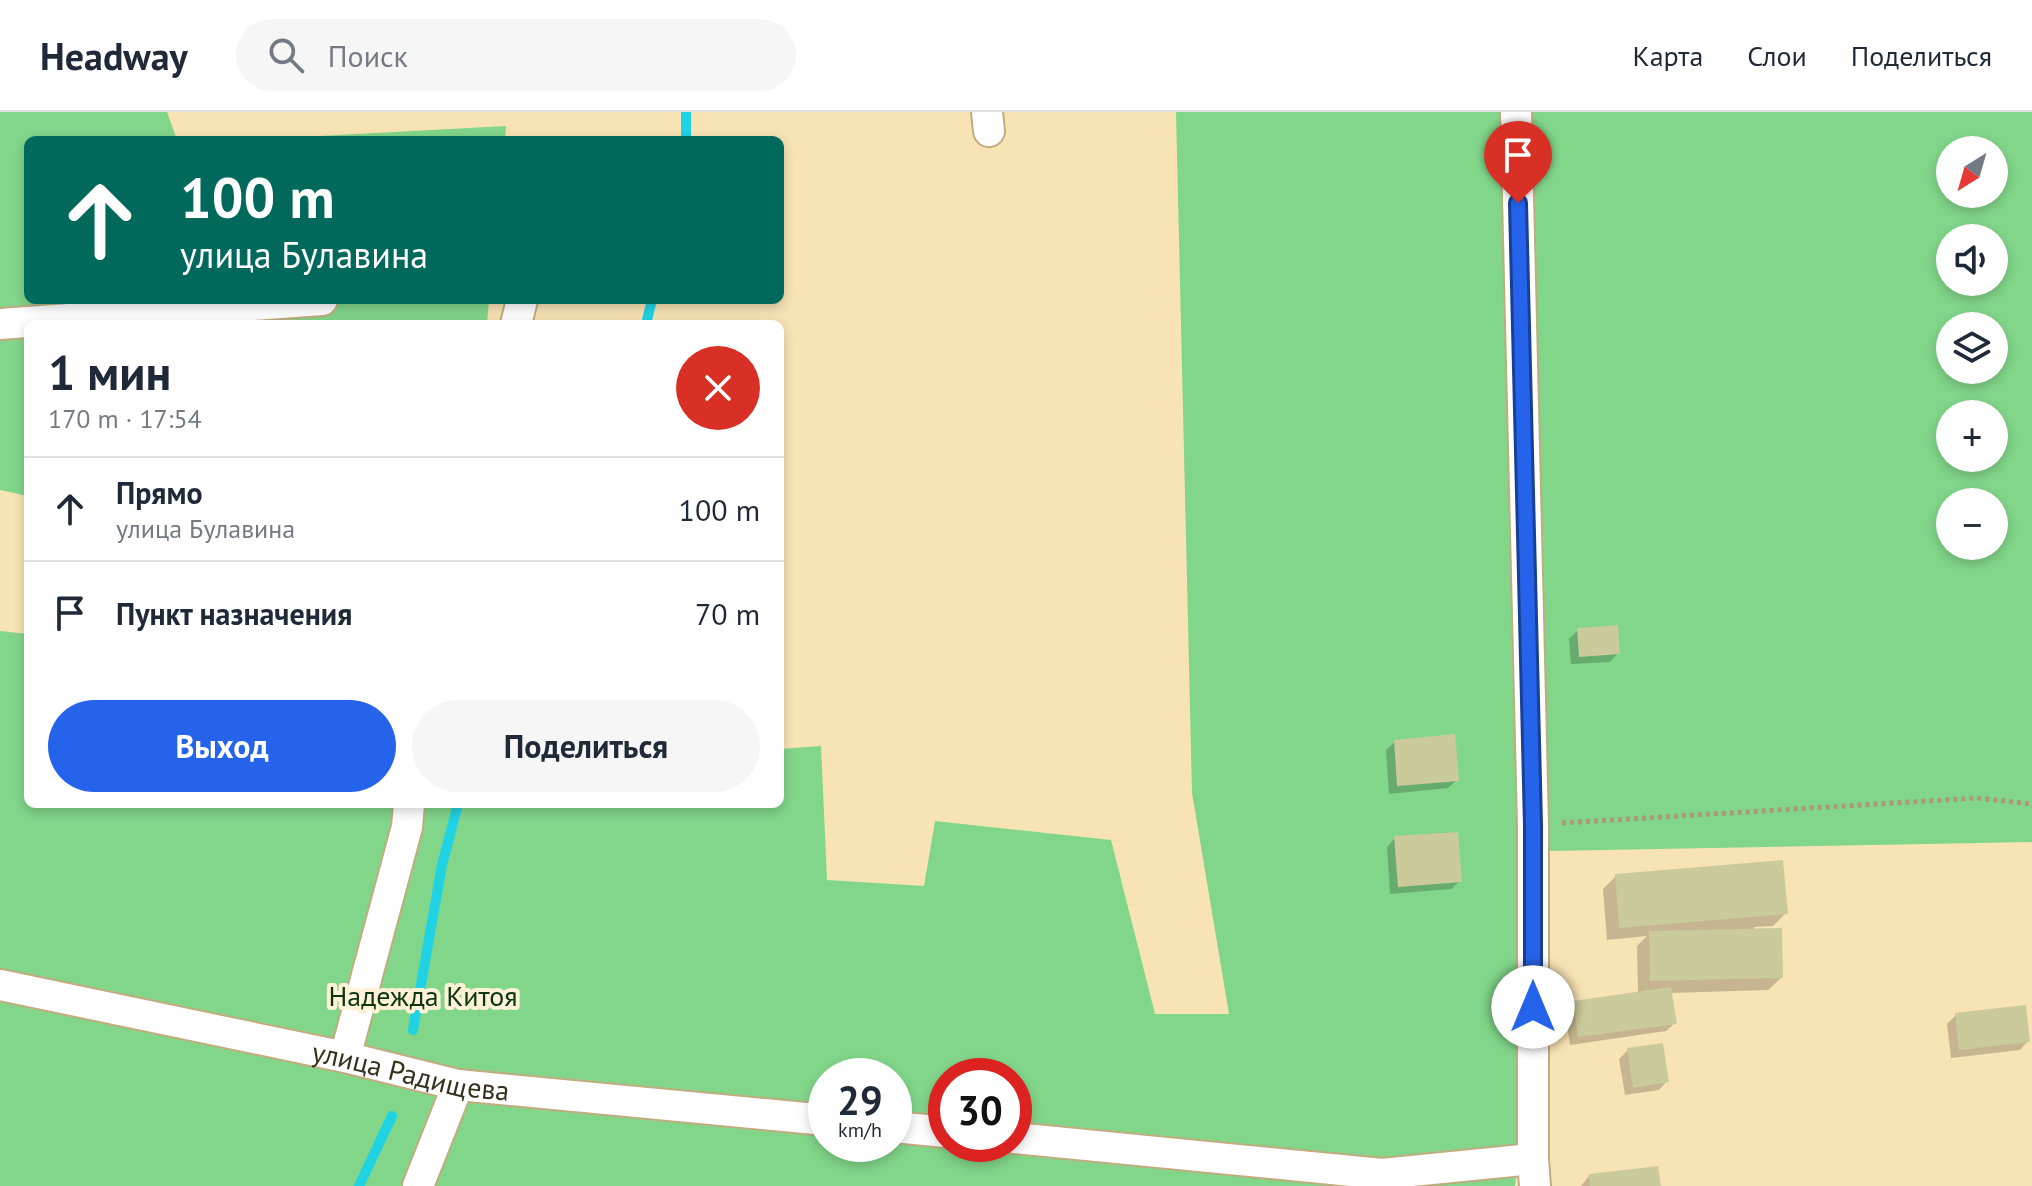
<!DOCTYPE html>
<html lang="ru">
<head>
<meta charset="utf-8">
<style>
	:root { --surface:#fff; --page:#f6f6f7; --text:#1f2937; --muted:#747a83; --line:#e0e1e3; --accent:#2563eb }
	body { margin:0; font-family:"PT Sans",sans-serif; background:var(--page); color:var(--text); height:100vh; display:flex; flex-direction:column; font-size:30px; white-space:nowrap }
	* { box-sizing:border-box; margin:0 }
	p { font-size:26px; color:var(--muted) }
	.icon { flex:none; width:44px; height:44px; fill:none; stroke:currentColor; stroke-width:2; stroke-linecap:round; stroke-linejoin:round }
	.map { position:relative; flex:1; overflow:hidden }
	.drawer { position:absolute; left:24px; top:208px; width:760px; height:488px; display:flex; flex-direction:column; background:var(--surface); border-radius:12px; box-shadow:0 4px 12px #0003 }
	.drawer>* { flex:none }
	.top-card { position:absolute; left:24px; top:24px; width:760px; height:168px; border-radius:12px; box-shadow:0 4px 12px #0003; background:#00695c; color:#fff; overflow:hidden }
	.needle { width:52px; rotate:217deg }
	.tools { position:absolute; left:1936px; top:24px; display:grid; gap:16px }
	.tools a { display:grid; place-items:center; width:72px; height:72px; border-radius:50%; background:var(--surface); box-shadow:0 4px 12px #0003; font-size:40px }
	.speed { position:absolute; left:808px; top:946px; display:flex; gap:16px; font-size:40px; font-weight:700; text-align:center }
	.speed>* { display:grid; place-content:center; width:104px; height:104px; border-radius:50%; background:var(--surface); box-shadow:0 4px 12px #0003; line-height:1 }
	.speed small { font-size:20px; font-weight:400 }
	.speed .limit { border:12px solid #d22; background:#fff; color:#111 }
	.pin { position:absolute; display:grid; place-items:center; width:68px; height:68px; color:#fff; margin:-82px -34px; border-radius:50% 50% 50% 0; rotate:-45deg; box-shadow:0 0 8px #0007 }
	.pin .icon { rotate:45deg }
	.me { position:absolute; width:88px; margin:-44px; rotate:0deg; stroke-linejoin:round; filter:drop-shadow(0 0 6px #0008) }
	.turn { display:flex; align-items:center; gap:28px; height:168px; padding:0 24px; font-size:36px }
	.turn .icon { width:104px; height:104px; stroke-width:2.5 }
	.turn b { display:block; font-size:56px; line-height:68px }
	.round { display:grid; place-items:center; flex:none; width:84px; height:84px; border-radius:42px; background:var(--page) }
	.summary { display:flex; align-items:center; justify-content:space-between; height:136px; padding:0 24px }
	h1 { font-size:48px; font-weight:700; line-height:60px }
	.action { display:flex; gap:16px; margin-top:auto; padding:16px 24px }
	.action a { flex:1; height:92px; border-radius:48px; background:var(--accent); color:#fff; font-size:32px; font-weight:700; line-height:92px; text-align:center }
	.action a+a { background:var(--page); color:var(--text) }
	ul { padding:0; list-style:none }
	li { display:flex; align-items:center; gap:24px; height:104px; padding:0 24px; border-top:2px solid var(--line) }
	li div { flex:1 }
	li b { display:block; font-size:30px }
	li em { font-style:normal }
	header { display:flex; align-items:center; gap:48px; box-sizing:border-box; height:112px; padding:0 40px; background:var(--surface); border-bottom:2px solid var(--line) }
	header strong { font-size:38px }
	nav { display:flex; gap:44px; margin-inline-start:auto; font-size:28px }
	.search { width:560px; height:72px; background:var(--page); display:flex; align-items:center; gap:20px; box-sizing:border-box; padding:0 28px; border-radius:44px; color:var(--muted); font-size:30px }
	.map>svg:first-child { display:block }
</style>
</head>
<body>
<header>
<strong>Headway</strong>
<div class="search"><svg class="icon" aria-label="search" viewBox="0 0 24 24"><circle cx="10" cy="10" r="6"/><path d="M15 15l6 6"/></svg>Поиск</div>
<nav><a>Карта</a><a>Слои</a><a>Поделиться</a></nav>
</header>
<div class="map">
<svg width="2032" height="1074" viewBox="0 0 2032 1074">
	<rect width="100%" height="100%" fill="#f8e3b5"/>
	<!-- green -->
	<g fill="#82d68a" fill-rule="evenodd">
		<path d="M0,0H167L177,28H28V188H489L487,212H28V384L0,378Z"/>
		<path d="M1176,0H2032V730L1549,739L1515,1074H0V519L28,522V692H780V637L821,634L827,768L924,774L935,709L1111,728L1155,902H1229L1192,681ZM1950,38H1994V82H1950ZM1950,126H1994V170H1950ZM1950,214H1994V258H1950ZM1950,302H1994V346H1950ZM1950,390H1994V434H1950ZM826,964H894V1032H826ZM946,964H1014V1032H946Z"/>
		<path d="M506,14L505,28H246Z"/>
	</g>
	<!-- shadow -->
	<g fill="#0003">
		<path d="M1578,518L1618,541L1610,550L1571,552L1569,527Z"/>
		<path d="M1395,630L1457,668L1448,676L1389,682L1386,638Z"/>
		<path d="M1395,726L1460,769L1451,777L1390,782L1387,735Z"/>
		<path d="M1616,764L1786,801L1773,814L1754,815V819L1781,866L1768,878L1670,881L1675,911L1666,919L1570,933L1565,899L1574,891L1638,882L1637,834L1647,824L1607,828L1603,777Z"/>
		<path d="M1956,903L2028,929L2020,938L1951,946L1947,912Z"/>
		<path d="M1628,938L1667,969L1659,978L1625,983L1619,947Z"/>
		<path d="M1589,1064L1659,1074H1581Z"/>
	</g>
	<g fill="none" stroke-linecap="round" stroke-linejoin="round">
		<!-- stream -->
		<g stroke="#1fd3e5" stroke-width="10">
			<path d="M686,0V28"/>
			<path d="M646,212L652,188"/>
			<path d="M413,918L442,753L458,692"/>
			<path d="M359,1074L392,1004"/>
		</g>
	</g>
	<!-- building -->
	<g fill="#cbca9a">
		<path d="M1618,513L1620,542L1579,545L1577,516Z"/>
		<path d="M1455,622L1459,669L1397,674L1394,628Z"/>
		<path d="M1458,720L1462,770L1398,775L1394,724Z"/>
		<path d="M1783,748L1788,802L1619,816L1615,762Z"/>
		<path d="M1782,816L1783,866L1650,869L1649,819Z"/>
		<path d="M1671,875L1677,912L1578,925L1573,889Z"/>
		<path d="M2026,893L2030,930L1959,938L1955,901Z"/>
		<path d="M1663,931L1669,970L1633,976L1627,936Z"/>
		<path d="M1658,1054L1661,1074H1590L1589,1062Z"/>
	</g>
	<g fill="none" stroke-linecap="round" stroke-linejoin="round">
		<!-- street casing -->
		<g stroke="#c1ac80" stroke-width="34">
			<g id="street">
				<path d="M987,0L989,19"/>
				<path d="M1516,0L1533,713V1047L1535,1074"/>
				<path d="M0,212L322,188"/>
				<path d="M516,212L522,188"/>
				<path id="s1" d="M0,873L345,945L458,973L826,1008"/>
				<path d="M345,945L407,715L409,692"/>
				<path d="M894,1015L946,1020"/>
				<path d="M1014,1026L1382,1062L1533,1047"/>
				<path d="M418,1074L458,973"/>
			</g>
		</g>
		<!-- path -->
		<path stroke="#a99977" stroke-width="5" stroke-dasharray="4 4" stroke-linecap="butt" d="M1562,711L1977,686L2032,692"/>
		<!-- street -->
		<use href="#street" stroke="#fff" stroke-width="30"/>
	</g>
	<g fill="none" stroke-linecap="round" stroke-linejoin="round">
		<!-- route casing -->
		<g stroke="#184099" stroke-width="20">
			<path id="route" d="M1518,91L1533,713V895"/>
		</g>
		<!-- route -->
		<use href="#route" stroke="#2563eb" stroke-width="14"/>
	</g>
	<g text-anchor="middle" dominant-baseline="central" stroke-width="8" stroke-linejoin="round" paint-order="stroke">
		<!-- park labels -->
		<g font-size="28" fill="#0a3612" stroke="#fef1d6">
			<text x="423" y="883">Надежда Китоя</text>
		</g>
		<!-- street labels -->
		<g font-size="28" fill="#38301e" stroke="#fef1d6">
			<text stroke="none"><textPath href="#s1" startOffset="420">улица Радищева</textPath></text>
		</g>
	</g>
</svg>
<div class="tools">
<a><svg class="needle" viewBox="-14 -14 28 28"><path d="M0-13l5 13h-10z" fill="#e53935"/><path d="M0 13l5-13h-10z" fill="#747a83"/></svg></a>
<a><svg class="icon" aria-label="sound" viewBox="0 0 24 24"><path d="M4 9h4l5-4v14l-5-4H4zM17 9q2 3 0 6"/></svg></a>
<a><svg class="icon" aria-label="layers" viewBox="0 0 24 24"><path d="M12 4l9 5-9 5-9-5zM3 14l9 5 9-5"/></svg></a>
<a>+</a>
<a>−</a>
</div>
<div class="speed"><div>29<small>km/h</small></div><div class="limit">30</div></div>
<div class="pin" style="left:1518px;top:91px;background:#d93025"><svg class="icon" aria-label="arrive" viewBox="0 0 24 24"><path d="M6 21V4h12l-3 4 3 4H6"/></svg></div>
<svg class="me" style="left:1533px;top:895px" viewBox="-20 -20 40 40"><circle r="19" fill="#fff"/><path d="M0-13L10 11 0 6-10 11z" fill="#2563eb"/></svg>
<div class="top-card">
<div class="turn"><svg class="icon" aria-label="ahead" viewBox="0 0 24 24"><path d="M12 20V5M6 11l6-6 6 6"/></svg><div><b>100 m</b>улица Булавина</div></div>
</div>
<section class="drawer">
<div class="summary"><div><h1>1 мин</h1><p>170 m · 17:54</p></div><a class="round" style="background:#d93025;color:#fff"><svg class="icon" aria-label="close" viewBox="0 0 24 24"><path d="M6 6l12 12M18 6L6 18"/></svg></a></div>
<ul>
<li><svg class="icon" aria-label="ahead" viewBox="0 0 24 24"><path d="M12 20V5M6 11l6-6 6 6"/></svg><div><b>Прямо</b><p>улица Булавина</p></div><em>100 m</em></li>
<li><svg class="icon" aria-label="arrive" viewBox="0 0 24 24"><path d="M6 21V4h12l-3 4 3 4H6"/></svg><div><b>Пункт назначения</b></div><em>70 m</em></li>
</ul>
<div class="action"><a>Выход</a><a>Поделиться</a></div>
</section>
</div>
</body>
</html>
